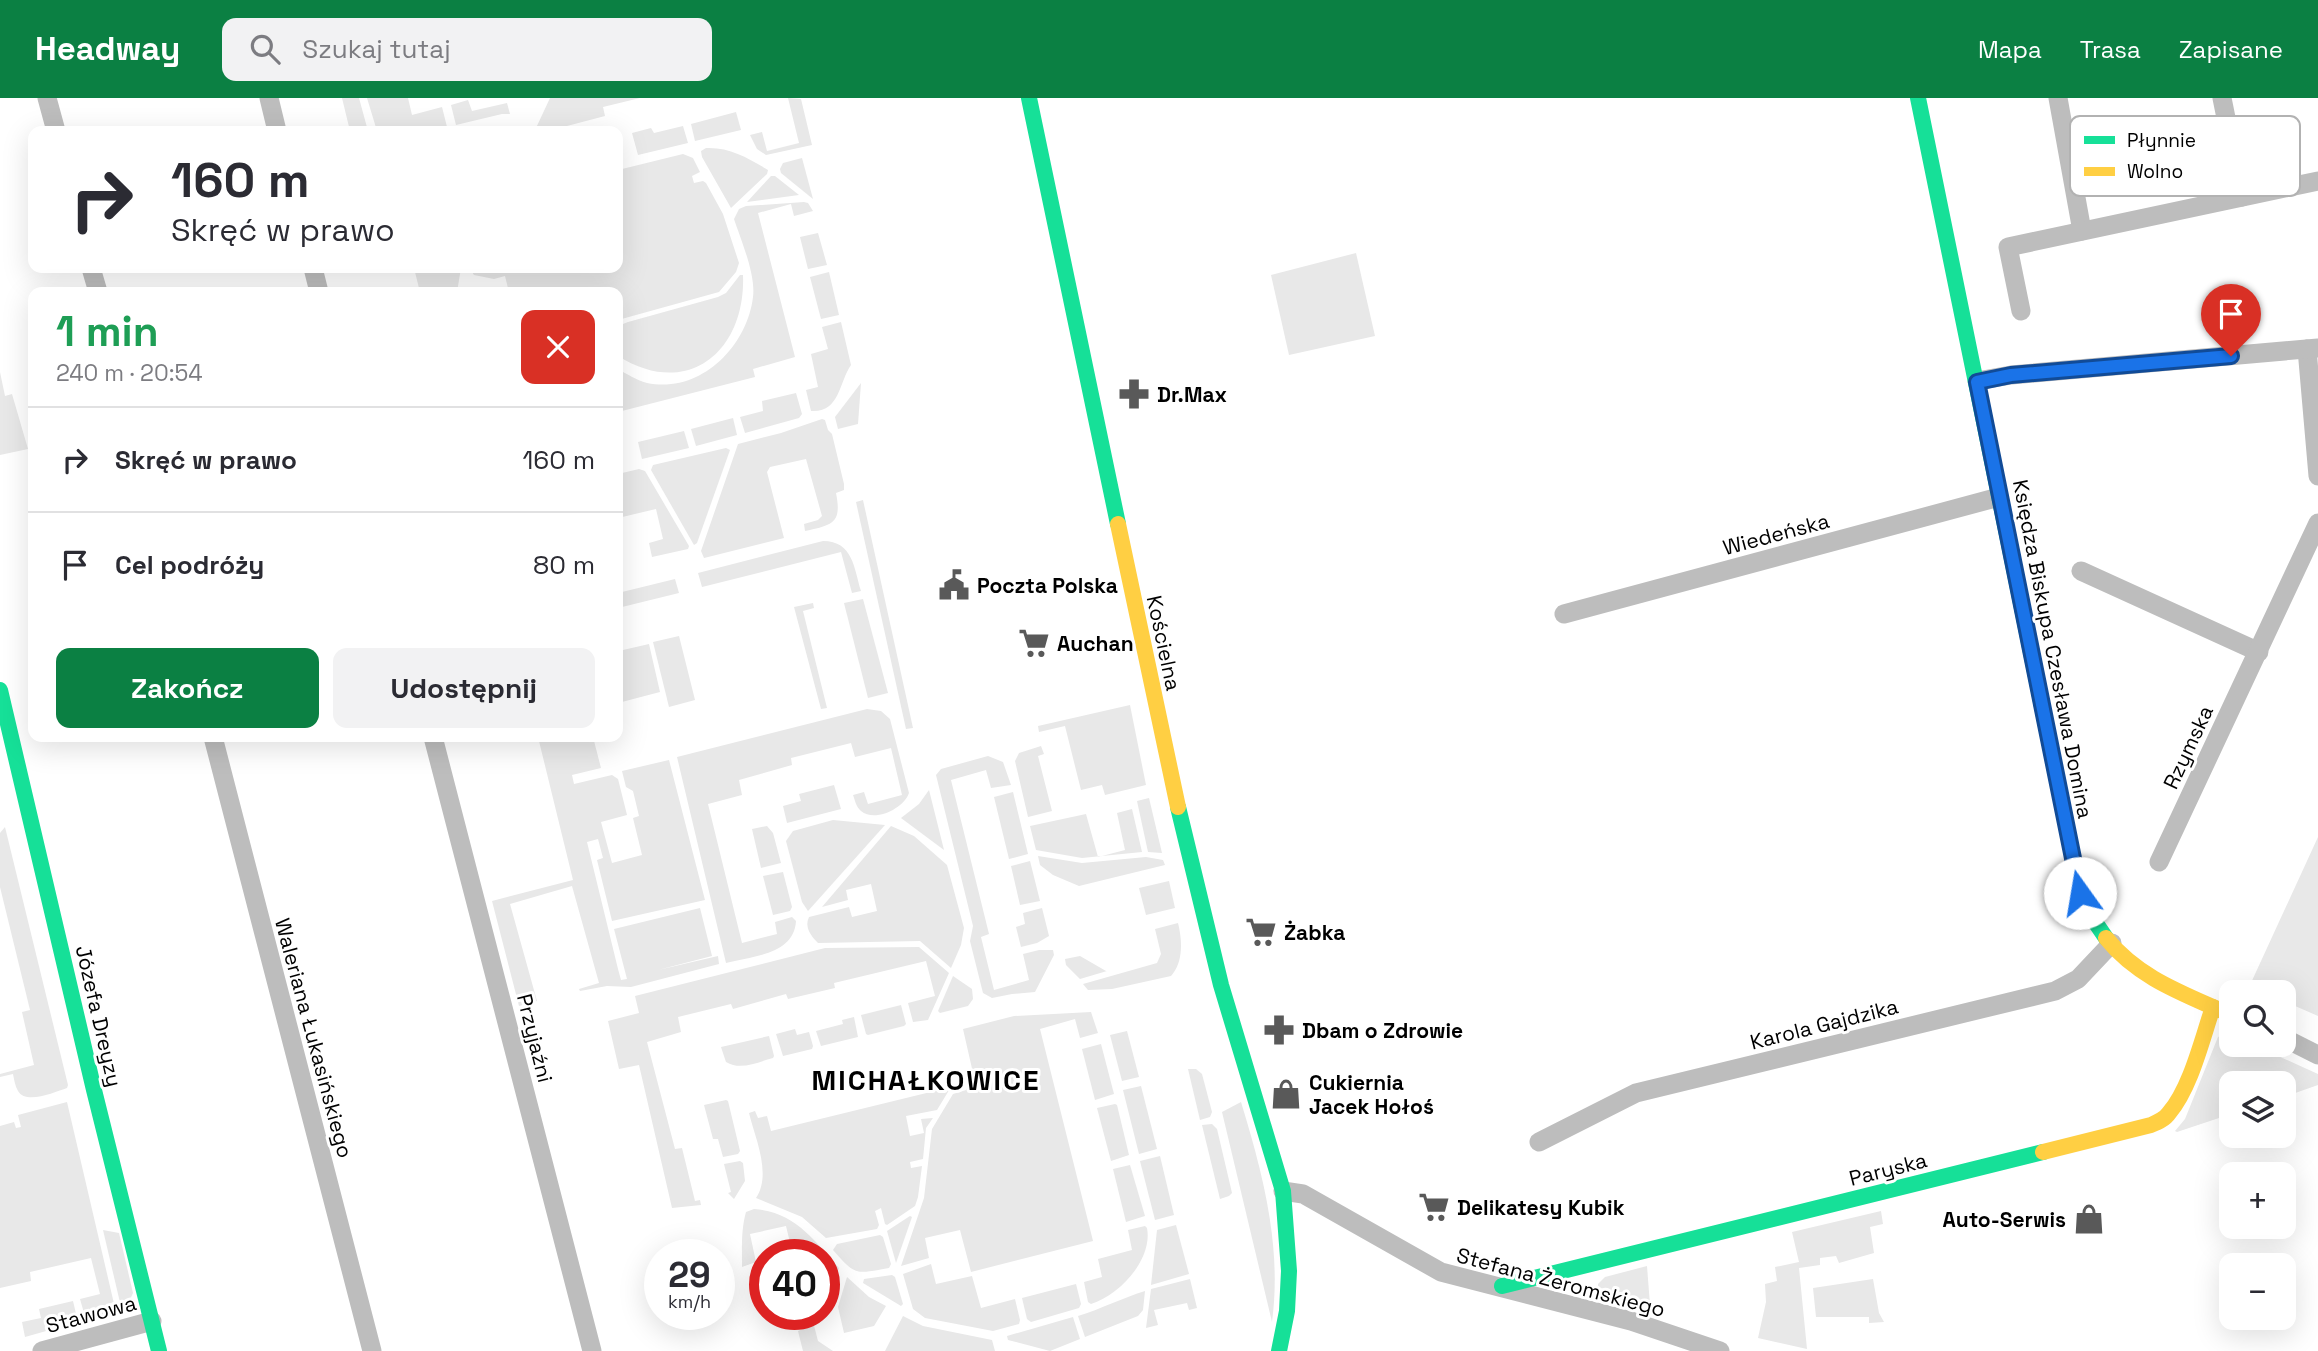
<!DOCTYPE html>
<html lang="pl">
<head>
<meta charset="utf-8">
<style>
	:root { --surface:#fff; --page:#f2f2f3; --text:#2b2b33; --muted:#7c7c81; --line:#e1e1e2; --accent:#0b8043 }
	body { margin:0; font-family:"Space Grotesk",sans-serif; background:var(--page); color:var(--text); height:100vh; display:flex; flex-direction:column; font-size:26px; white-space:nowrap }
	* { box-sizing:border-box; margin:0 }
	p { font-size:23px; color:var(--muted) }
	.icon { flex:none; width:38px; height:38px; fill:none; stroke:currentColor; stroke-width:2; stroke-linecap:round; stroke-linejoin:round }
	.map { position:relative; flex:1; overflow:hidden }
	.drawer { position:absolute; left:28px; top:189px; width:595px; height:455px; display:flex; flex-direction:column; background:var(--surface); border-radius:14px; box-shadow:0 7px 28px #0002 }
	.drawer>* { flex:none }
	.banner { position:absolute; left:28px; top:28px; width:595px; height:147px; border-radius:14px; box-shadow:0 7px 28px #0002; background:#fff; color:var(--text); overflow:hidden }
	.tools { position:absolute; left:2219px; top:882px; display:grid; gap:14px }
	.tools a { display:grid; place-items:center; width:77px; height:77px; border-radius:14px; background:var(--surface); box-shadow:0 7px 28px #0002; font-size:35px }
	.speed { position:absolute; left:644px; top:1141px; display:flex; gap:14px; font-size:35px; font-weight:700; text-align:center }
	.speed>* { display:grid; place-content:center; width:91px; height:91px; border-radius:50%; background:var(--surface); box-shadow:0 7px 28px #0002; line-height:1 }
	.speed small { font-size:18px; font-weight:400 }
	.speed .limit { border:10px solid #d22; background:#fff; color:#111 }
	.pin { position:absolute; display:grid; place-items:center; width:60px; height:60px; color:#fff; margin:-72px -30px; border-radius:50% 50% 50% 0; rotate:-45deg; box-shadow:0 0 7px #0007 }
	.pin .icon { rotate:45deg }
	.me { position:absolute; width:77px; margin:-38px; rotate:347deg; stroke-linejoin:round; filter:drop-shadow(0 0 5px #0008) }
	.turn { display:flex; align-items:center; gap:24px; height:147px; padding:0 28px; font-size:32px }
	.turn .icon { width:91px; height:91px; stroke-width:2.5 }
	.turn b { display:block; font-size:49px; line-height:60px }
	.round { display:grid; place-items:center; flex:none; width:74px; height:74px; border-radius:14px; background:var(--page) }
	.overview { display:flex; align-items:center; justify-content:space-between; height:119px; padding:0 28px }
	h1 { font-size:42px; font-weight:700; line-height:52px; color:#1e9e55 }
	.primary-button { display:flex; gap:14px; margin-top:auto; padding:14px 28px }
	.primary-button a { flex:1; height:80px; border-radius:14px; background:var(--accent); color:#fff; font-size:28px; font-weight:700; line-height:80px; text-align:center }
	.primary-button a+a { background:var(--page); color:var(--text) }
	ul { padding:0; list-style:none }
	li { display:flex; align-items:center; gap:21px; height:105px; padding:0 28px; border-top:2px solid var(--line) }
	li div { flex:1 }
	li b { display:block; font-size:26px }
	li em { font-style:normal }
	header { display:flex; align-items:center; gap:42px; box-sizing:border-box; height:98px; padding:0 35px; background:var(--accent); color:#fff }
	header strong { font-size:33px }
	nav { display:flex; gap:38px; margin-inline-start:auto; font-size:24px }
	.search { width:490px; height:63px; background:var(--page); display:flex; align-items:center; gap:18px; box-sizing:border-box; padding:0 24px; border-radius:14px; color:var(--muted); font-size:26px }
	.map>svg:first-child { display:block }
</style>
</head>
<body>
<header>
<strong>Headway</strong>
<div class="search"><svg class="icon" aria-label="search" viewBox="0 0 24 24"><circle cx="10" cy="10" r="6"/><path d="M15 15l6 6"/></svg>Szukaj tutaj</div>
<nav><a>Mapa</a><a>Trasa</a><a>Zapisane</a></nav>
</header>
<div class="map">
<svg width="2318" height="1253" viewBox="0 0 2318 1253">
	<rect width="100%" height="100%" fill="#fff"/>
	<!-- green -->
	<g fill="#e8e8e8">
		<path d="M342,0H359L368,33H350Z"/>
		<path d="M367,0H408L412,17L442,9L447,29L442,33H377Z"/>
		<path d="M550,0H640L603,9L605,18L548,33H537L536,30Z"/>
		<path d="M788,0L801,1L812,47L766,57L757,51L750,37L762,34L767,53L799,45Z"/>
		<path d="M468,2L472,13L507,5L510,16H502L456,27L451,7Z"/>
		<path d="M736,14L741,32L695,43L691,26Z"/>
		<path d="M683,28L688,45L638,57L632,35L651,30L654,35Z"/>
		<path d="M706,50C730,49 748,60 768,72L767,76L731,110L702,59L701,53Z"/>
		<path d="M683,56L693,60L700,74L692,78L694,85L703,83L706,85L723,116L739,165L736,174L719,194L618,222V194H509L505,178L494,181L474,177L472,174L473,170H487L488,175L510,170H618V72Z"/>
		<path d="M802,60L813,101L781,75L780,71L783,65Z"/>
		<path d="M771,78H775L799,97L747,104Z"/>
		<path d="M804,104L808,105L813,113L794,118L791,106L758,115L795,259L753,271L755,279L618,314V271C627,276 636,282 647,285C700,296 747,249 753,199C756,177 741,142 734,121L739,111L746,108Z"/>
		<path d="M818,135L827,167L808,171L800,139Z"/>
		<path d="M1356,155L1375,238L1289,257L1271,177Z"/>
		<path d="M414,170H461L457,194H420Z"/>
		<path d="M829,174L839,217L821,221L810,179Z"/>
		<path d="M740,177H743C746,253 688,302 618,258V228L628,224L718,199L726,195Z"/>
		<path d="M841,224L851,267C839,284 840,315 811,313L806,292L818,289L811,256L828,251L822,229Z"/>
		<path d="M0,274L5,298L12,296L28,351L0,357Z"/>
		<path d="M861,285L858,326L838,331L835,319Z"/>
		<path d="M796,295L802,316L799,320L745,335L740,319L763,313L762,303Z"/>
		<path d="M733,320L737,337L696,348L691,331Z"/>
		<path d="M822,321L825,322L828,332L832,336L844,386V392L836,395C842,425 833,427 805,433L804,426L818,422L822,418L806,361L770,369L767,374L784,440L704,460L701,453L738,346L781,335Z"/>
		<path d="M684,333L689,350L642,361L638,344Z"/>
		<path d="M726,350L730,352L697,445L694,447L651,372L653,367Z"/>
		<path d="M639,371L645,373L689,448L688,451L652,459L649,445L663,441L656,411L618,420V376Z"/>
		<path d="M863,402L913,630L906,631L856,404Z"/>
		<path d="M823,443C853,443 854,470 861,493L852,495L841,454L702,489L698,475Z"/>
		<path d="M675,481L679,495L618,510V495Z"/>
		<path d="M863,501L888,595L868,600L844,505Z"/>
		<path d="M813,505L814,510L803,513L827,610L821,611L794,509Z"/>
		<path d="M618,530L623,552L649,546L660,594L618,605Z"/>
		<path d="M679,538L695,602L669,609L653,544Z"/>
		<path d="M1130,607L1146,687L1105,697L1102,687L1081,692L1065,628L1039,634L1038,628Z"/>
		<path d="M867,611L881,613L890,621L909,695C904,710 875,725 861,713C856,709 855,702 853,697L864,694L868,706L902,697L891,650L855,659L851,645L791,660L792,667L739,682L742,697L708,706L742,845L777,836L775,824L792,819L796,823C794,857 752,858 726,865L677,659Z"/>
		<path d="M538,639H593L601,670L572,677L574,686L612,677L618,681L627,717L601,724L612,765L642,757L633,720L639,718L633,693L626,689L622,673L669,662L705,802L612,823L597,762L603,760L598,741L587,744L618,871L621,882L627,881L614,831L700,810L712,858L658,872L718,858L719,866L631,889L607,888L580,893L579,891L599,885L572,788L510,806L537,903L519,908L492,803L573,782Z"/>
		<path d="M1041,648L1044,656L1038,658L1052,713L1028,719L1015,663L1019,655Z"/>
		<path d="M988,658L1003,664L1011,687L991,690L986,672L951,682L989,836L981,839L994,892L1029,882L1023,856L1039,852H1053L1054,857L1035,894L1012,896L992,900L983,895L970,843L973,828L936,677L941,671Z"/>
		<path d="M834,687L841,711L787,725L783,708L801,703L799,696Z"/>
		<path d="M929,692L944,752L901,720L919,706Z"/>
		<path d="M1013,694L1028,756L1009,761L994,699Z"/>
		<path d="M1149,700L1162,755L1148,754L1137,703Z"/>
		<path d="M1132,711L1142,754L1082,760L1036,752L1030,728L1086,716L1098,759L1125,752L1117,715Z"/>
		<path d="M833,722L885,727L808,813L802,804L786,743L793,733Z"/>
		<path d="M767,728L773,735L781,765L761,770L752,731Z"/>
		<path d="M891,728L914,738L947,767L964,830L961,847L951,870L920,843L818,845C811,838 804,829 809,819L849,809L852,819L877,813L871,786L846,792L848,802L822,809Z"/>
		<path d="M5,729L68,987L67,990C55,994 26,1007 18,993C15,988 14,981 13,976L0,979V976L34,967L22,914L30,912L0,789V735Z"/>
		<path d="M2318,739V918L2284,903V894H2266L2250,887Z"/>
		<path d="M1038,758L1082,765L1146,759L1163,762L1165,767L1079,788L1053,777L1040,767Z"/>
		<path d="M1030,763L1040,803L1020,807L1011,768Z"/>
		<path d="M783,774L792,809L790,813L773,817L763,778Z"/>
		<path d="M1169,783L1175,810L1146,817L1139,790Z"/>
		<path d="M1042,810L1049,838L1037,845L1021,849L1016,829L1025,826L1023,815Z"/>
		<path d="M1178,825C1182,841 1184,864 1171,878L1112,891L1088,892L1083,886L1157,865L1161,856L1155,831Z"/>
		<path d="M919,849L949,875L928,922L913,924L908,905L935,898L926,863L834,885L835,890L788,901L786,896L733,911L731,906L678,919L681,934L647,944L675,1051L682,1050L695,1103L700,1102L701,1107L672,1110L639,967L619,971L608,923L639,915L635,898L825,850Z"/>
		<path d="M1080,858L1106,873H1107L1080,881L1066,867L1065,861Z"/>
		<path d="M953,878L972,891L973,901L968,908L940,915L938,913Z"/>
		<path d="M901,907L906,926L904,928L868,937L866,936L861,917Z"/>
		<path d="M1091,914L1098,935L1080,940L1075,921L1040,931L1093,1143L971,1174L960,1132L925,1140L929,1160L901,1168L924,1100L932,1031L953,996L966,992L973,975L963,931L1014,918Z"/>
		<path d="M854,919L858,939L821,948L816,933L843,926L842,922Z"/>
		<path d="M795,931L797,937L809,934L813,948L812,951L783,958L776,936Z"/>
		<path d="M1127,933L1139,979L1122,983L1110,937Z"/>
		<path d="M2224,936H2231V947H2254L2318,976V987L2284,999V985H2231V1016L2177,1034L2175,1033L2185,1021L2218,939Z"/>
		<path d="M769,938L774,958L773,960C757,964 741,973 726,964L721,949Z"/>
		<path d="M1101,946L1114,996L1095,1002L1082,951Z"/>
		<path d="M1188,971H1196L1202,976L1212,1014L1210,1019L1200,1022Z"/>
		<path d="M1141,988L1157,1051L1139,1056L1123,992Z"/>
		<path d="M951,989L937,1012L906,1018L910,1038L924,1035L921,1021L933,1020L926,1030L923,1061L910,1064L911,1070L922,1068L918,1099L915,1108L887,1127L885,1126L881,1110L875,1113L879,1127L877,1131L826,1140L802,1119L756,1100C772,1076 755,1040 749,1015L755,1013L758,1020L767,1018L771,1033Z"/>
		<path d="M726,1002L728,1003L740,1053L738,1056L723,1059L718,1041H713L704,1007Z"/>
		<path d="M67,1004L115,1210L111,1216L86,1222L80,1201L100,1196L91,1160L30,1174L31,1183L0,1190V1028L14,1024L16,1030L21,1029L18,1017Z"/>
		<path d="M1241,1004C1263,1076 1282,1149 1272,1224L1222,1014Z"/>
		<path d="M1115,1006L1117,1007L1129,1057L1111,1063L1097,1010Z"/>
		<path d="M1212,1026L1217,1031L1232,1095L1229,1098L1220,1101L1202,1027Z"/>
		<path d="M1160,1058L1174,1117L1155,1122L1140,1063Z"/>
		<path d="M740,1063L743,1065L745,1083L734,1101L728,1095L731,1094L724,1066Z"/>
		<path d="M1130,1067L1145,1118L1126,1124L1113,1071Z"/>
		<path d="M754,1111C795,1114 814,1142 839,1170L827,1204L824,1203V1157H793L786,1128L750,1136L756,1164L742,1169C742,1149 741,1132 746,1114Z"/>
		<path d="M1881,1113L1883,1126L1870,1129L1874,1155L1839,1165L1836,1158L1820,1160V1167L1799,1170L1807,1251L1758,1240L1766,1204L1765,1186L1777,1183L1775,1169L1799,1164L1792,1134Z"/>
		<path d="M910,1118L912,1119L896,1165L887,1133Z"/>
		<path d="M1176,1127L1189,1176L1151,1187L1157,1132Z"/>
		<path d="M1145,1128L1147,1130C1153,1161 1120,1197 1091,1206L1088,1204L1084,1184L1102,1179L1098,1161L1132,1152L1128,1132Z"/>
		<path d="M103,1132L119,1135L133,1195L127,1208L122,1213Z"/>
		<path d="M880,1137L883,1139L891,1166L889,1170C855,1176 856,1178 833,1152L837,1146Z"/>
		<path d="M931,1166L936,1186L972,1178L981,1210L1015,1201L1020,1222L1019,1226L993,1233L925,1220L913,1211L903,1176Z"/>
		<path d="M1647,1168L1650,1207L1598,1189V1186L1605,1179Z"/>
		<path d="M892,1177L895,1179L903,1206L901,1208L863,1185L864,1181Z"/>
		<path d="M847,1179L869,1199L886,1208L874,1228L844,1235L838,1209Z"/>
		<path d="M1190,1181L1197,1210L1189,1212L1187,1205L1154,1212L1158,1227L1146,1230L1151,1191Z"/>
		<path d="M1873,1181L1879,1215L1884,1224L1869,1225V1219H1816L1813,1190Z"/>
		<path d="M1076,1186L1081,1206L1079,1210L1031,1224L1027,1221L1022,1200Z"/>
		<path d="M1145,1193L1143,1212L1138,1218L1085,1239L1078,1218C1101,1211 1122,1200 1145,1193Z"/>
		<path d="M73,1203L78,1224L25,1239L22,1224L41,1220L39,1211Z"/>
		<path d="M800,1216H811L818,1243L833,1253H803L798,1233L804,1230Z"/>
		<path d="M903,1218L923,1228L992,1242L995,1253H885Z"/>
		<path d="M1073,1219L1080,1241L1050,1253L1008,1242L1007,1238Z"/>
	</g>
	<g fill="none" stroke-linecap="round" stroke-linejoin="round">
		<!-- street -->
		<g stroke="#bdbdbd" stroke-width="19">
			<path d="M47,0L56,33"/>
			<path d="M269,0L277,33"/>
			<path d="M2058,0L2082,133"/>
			<path d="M2222,0L2242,99"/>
			<path d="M91,170L98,194"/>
			<path d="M313,170L319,194"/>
			<path d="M2021,213L2008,149L2318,83"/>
			<path d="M2307,251L2318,378"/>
			<path d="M1977,283L2011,277L2318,250"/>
			<path d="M2081,473L2259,554"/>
			<path d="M1564,516L1999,399"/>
			<path d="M213,639L372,1253"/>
			<path d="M433,639L592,1253"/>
			<path d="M2159,764L2318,425"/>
			<path d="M2284,940L2318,957"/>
			<path d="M1539,1044L1636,995L2055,893L2078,881L2112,845"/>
			<path d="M1283,1093L1303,1096L1441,1174L1631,1223L1720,1253"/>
			<path d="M42,1253L152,1223"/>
		</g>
		<!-- fast -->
		<g stroke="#16e098" stroke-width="16">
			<path d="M1029,0L1118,426"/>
			<path d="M1918,0L2080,795L2093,821L2106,840"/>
			<path d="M0,592L94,992L159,1253"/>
			<path d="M1178,709L1221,887L1283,1093L1289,1173L1287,1213L1279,1253"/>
			<path d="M1502,1188L2043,1054"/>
		</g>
		<!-- slow -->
		<g stroke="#ffcf43" stroke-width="16">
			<path d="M1118,426L1178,709"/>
			<path d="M2106,840C2139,881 2185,896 2231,917"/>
			<path d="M2043,1054L2151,1027C2158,1024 2165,1021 2169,1015C2191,989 2202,941 2213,909"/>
		</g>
	</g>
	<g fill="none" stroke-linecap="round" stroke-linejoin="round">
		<!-- route casing -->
		<g stroke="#114b97" stroke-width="18">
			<path id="route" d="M2080,795L1977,284L2011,277L2231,258"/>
		</g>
		<!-- route -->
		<use href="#route" stroke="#1a73e8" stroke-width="12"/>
	</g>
	<!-- icons -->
	<defs>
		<g id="pharmacy-bare" transform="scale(2.415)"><path d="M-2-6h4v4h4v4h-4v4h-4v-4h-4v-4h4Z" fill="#595959" stroke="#fff" stroke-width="2.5" paint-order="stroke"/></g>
		<g id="civic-bare" transform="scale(2.415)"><path d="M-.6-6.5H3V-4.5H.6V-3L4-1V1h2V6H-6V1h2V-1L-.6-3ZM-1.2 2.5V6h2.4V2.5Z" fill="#595959" stroke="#fff" stroke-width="2.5" paint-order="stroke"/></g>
		<g id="supermarket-bare" transform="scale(2.415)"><path d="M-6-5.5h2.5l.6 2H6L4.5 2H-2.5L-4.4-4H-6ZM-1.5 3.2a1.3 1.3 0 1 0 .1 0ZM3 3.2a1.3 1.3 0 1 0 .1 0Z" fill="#595959" stroke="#fff" stroke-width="2.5" paint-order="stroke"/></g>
		<g id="shop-bare" transform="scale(2.415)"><path d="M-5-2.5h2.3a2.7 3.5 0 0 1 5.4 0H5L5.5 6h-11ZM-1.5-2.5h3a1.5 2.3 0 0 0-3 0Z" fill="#595959" stroke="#fff" stroke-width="2.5" paint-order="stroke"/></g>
	</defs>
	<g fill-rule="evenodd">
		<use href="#pharmacy-bare" x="1134" y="296"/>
		<use href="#civic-bare" x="954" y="487"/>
		<use href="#supermarket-bare" x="1034" y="545"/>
		<use href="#supermarket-bare" x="1261" y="834"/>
		<use href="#pharmacy-bare" x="1279" y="932"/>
		<use href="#shop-bare" x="1286" y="996"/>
		<use href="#supermarket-bare" x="1434" y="1109"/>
		<use href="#shop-bare" x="2089" y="1121"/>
	</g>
	<g text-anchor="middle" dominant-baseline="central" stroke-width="6" stroke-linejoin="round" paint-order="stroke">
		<!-- poi labels -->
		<g font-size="21" font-weight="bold" fill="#000" stroke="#fff" text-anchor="start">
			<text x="1157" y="296">Dr.Max</text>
			<text x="977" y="487">Poczta Polska</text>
			<text x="1057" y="545">Auchan</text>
			<text x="1284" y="834">Żabka</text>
			<text x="1302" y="932">Dbam o Zdrowie</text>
			<text x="1309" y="984">Cukiernia<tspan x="1309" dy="24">Jacek Hołoś</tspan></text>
			<text x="1457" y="1109">Delikatesy Kubik</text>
			<text x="2066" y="1121" text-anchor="end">Auto-Serwis</text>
		</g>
		<!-- street labels -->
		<g font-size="21" fill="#000" stroke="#fff">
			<text transform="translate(1776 436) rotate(-15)">Wiedeńska</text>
			<text transform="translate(1164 545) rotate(78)">Kościelna</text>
			<text transform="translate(2053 551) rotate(79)">Księdza Biskupa Czesława Domina</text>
			<text transform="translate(2188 649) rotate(-65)">Rzymska</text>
			<text transform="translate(99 918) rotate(77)">Józefa Dreyzy</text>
			<text transform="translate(1824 926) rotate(-14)">Karola Gajdzika</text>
			<text transform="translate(314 940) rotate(75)">Waleriana Łukasińskiego</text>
			<text transform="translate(535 940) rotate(76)">Przyjaźni</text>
			<text transform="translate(1888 1071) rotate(-14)">Paryska</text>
			<text transform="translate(1561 1184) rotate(15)">Stefana Żeromskiego</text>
			<text transform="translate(91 1216) rotate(-15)">Stawowa</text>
		</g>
		<!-- district labels -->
		<g font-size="28" font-weight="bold" letter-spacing="2" fill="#000" stroke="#fff">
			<text x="926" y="982">MICHAŁKOWICE</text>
		</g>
	</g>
	<!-- legend -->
	<rect x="2070" y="18" width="230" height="80" rx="10" fill="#fff" stroke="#b2b2b2" stroke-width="2"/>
	<rect x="2084" y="38" width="31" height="8" fill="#16e098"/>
	<rect x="2084" y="69" width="31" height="9" fill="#ffcf43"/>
	<g font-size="19" fill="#000">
		<text x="2127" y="49">Płynnie</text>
		<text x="2127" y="80">Wolno</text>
	</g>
</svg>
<div class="tools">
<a><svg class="icon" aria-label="search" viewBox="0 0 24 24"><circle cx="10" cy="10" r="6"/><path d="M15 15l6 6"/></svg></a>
<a><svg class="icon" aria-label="layers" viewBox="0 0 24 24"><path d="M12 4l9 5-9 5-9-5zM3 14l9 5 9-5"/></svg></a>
<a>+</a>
<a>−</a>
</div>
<div class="speed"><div>29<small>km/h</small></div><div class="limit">40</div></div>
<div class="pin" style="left:2231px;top:258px;background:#d93025"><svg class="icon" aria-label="arrive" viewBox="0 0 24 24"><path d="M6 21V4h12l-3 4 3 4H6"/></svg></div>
<svg class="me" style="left:2080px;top:795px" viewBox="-20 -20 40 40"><circle r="19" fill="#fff"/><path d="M0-13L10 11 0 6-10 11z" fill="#1a73e8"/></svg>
<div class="banner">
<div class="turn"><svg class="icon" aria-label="right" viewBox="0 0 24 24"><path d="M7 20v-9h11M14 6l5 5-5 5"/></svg><div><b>160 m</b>Skręć w prawo</div></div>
</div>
<section class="drawer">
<div class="overview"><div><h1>1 min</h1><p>240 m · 20:54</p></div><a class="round" style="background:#d93025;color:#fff"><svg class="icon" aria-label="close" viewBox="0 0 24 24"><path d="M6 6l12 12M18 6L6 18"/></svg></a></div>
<ul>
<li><svg class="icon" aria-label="right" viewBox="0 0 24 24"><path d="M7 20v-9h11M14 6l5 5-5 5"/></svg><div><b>Skręć w prawo</b></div><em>160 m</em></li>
<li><svg class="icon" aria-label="arrive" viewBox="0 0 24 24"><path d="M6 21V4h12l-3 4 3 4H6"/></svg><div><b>Cel podróży</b></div><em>80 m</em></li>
</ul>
<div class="primary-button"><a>Zakończ</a><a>Udostępnij</a></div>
</section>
</div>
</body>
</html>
